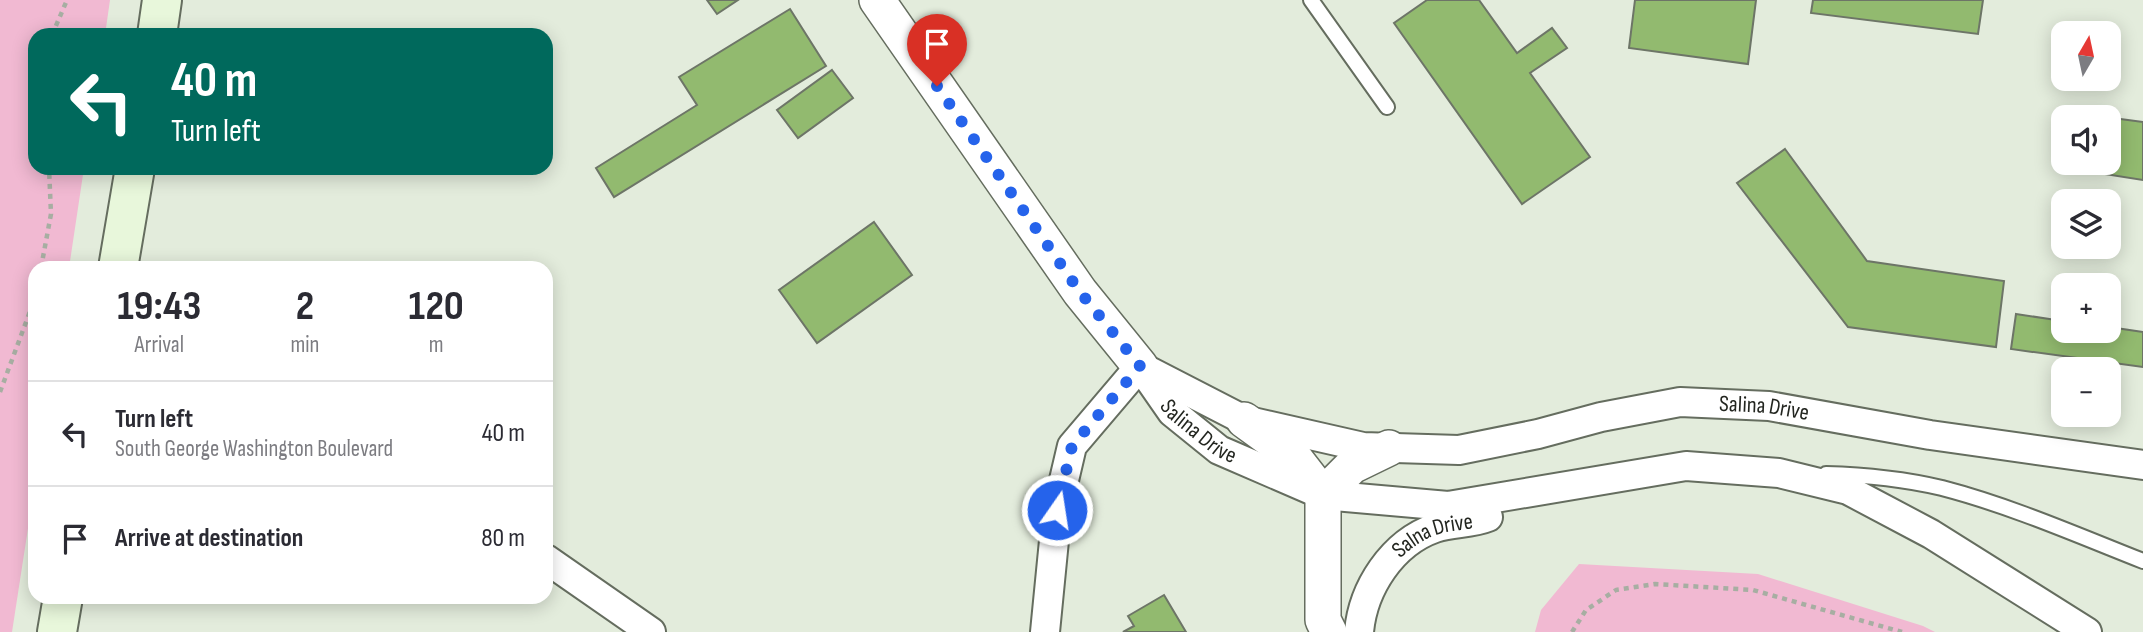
<!DOCTYPE html>
<html lang="en">
<head>
<meta charset="utf-8">
<style>
	:root { --surface:#fff; --page:#f2f2f3; --text:#2b2b33; --muted:#7c7c81; --line:#e1e1e2 }
	body { margin:0; font-family:"Sofia Sans Condensed",sans-serif; background:var(--page); color:var(--text); height:100vh; display:flex; flex-direction:column; font-size:26px; white-space:nowrap }
	* { box-sizing:border-box; margin:0 }
	p { font-size:23px; color:var(--muted) }
	.icon { flex:none; width:38px; height:38px; fill:none; stroke:currentColor; stroke-width:2; stroke-linecap:round; stroke-linejoin:round }
	.map { position:relative; flex:1; overflow:hidden }
	.drawer { position:absolute; left:28px; top:261px; width:525px; height:343px; display:flex; flex-direction:column; background:var(--surface); border-radius:21px; box-shadow:0 4px 18px #0003 }
	.drawer>* { flex:none }
	.banner { position:absolute; left:28px; top:28px; width:525px; height:147px; border-radius:21px; box-shadow:0 4px 18px #0003; background:#00695c; color:#fff; overflow:hidden }
	.needle { width:46px; rotate:9deg }
	.controls { position:absolute; left:2051px; top:21px; display:grid; gap:14px }
	.controls a { display:grid; place-items:center; width:70px; height:70px; border-radius:14px; background:var(--surface); box-shadow:0 4px 18px #0003; font-size:35px }
	.pin { position:absolute; display:grid; place-items:center; width:60px; height:60px; color:#fff; margin:-72px -30px; border-radius:50% 50% 50% 0; rotate:-45deg; box-shadow:0 0 7px #0007 }
	.pin .icon { rotate:45deg }
	.me { position:absolute; width:77px; margin:-38px; rotate:13deg; stroke-linejoin:round; filter:drop-shadow(0 0 5px #0008) }
	.turn { display:flex; align-items:center; gap:24px; height:147px; padding:0 28px; font-size:32px }
	.turn .icon { width:91px; height:91px; stroke-width:2.5 }
	.turn b { display:block; font-size:49px; line-height:60px }
	.eta { display:flex; justify-content:space-evenly; align-items:center; height:119px; text-align:center }
	.eta b { font-size:42px; font-weight:700; line-height:49px }
	ul { padding:0; list-style:none }
	li { display:flex; align-items:center; gap:21px; height:105px; padding:0 28px; border-top:2px solid var(--line) }
	li div { flex:1 }
	li b { display:block; font-size:26px }
	li em { font-style:normal }
	.map>svg:first-child { display:block }
</style>
</head>
<body>
<div class="map">
<svg width="2143" height="632" viewBox="0 0 2143 632">
	<rect width="100%" height="100%" fill="#e3ecdc"/>
	<!-- green -->
	<g fill="#f1b9d2">
		<path d="M0,0H110L105,35H35V168H84L69,268H35V483L12,632H0Z"/>
		<path d="M1579,564L1758,574L1923,626L1935,632H1535L1541,610Z"/>
	</g>
	<!-- building -->
	<g fill="#92ba6f" stroke="#6d7567" stroke-width="2">
		<path d="M707,0H738L717,14Z"/>
		<path d="M1427,0H1479L1517,53L1552,28L1567,48L1530,73L1590,157L1522,204L1394,23Z"/>
		<path d="M1635,0H1756L1748,64L1629,48Z"/>
		<path d="M1813,0H1983L1978,34L1811,13Z"/>
		<path d="M790,9L826,66L614,197L596,168L697,105L679,77Z"/>
		<path d="M832,70L853,98L798,138L777,110Z"/>
		<path d="M2068,112L2143,122V180L2060,167L2063,147V163H2109V117H2067Z"/>
		<path d="M1785,149L1867,261L2004,281L1996,347L1848,327L1737,183Z"/>
		<path d="M874,222L912,275L817,343L779,290Z"/>
		<path d="M2016,314L2063,321V331H2109V327L2143,332V367L2011,349Z"/>
		<path d="M1164,595L1186,632H1123L1134,626L1128,616Z"/>
	</g>
	<g fill="none" stroke-linecap="round" stroke-linejoin="round">
		<!-- service casing -->
		<g stroke="#656d5f" stroke-width="18">
			<g id="service">
				<path d="M1311,0L1387,107"/>
				<path d="M1826,474C1865,475 1904,479 1942,488C2011,506 2077,535 2143,561"/>
			</g>
		</g>
		<!-- minor casing -->
		<g stroke="#656d5f" stroke-width="32">
			<g id="minor">
				<path id="s1" d="M1140,366L1172,412L1219,450L1323,495L1448,506L1686,466L1779,473L1848,490L1931,534L2087,632"/>
				<path id="s2" d="M1145,369L1244,420L1363,447L1459,450L1538,434L1601,417L1680,402L1769,406L1930,435L2143,465"/>
				<path d="M546,559L651,632"/>
				<path d="M1045,632L1057,510L1072,446L1140,366"/>
				<path id="s3" d="M1359,632C1363,588 1392,543 1435,528C1452,522 1471,524 1488,517"/>
			</g>
		</g>
		<!-- tertiary casing -->
		<g stroke="#656d5f" stroke-width="38">
			<g id="tertiary">
				<path d="M877,0L1080,292L1140,366"/>
				<path d="M1244,420L1292,455L1323,495V620L1329,632"/>
				<path d="M1323,495L1352,466L1389,448"/>
			</g>
		</g>
		<!-- secondary casing -->
		<g stroke="#656d5f" stroke-width="42">
			<g id="secondary">
				<path d="M157,35L162,0"/>
				<path d="M118,268L135,168"/>
				<path d="M57,632L63,597"/>
			</g>
		</g>
		<!-- path -->
		<g stroke="#a7aea2" stroke-width="4.5" stroke-dasharray="5 5" stroke-linecap="butt">
			<path d="M52,35L67,0"/>
			<path d="M41,268L51,214L49,168"/>
			<path d="M0,392L35,298"/>
			<path d="M1572,632L1586,610L1616,590L1655,584L1753,590L1902,632"/>
		</g>
		<!-- service -->
		<use href="#service" stroke="#fff" stroke-width="14"/>
		<!-- minor -->
		<use href="#minor" stroke="#fff" stroke-width="28"/>
		<!-- tertiary -->
		<use href="#tertiary" stroke="#fff" stroke-width="35"/>
		<!-- secondary -->
		<use href="#secondary" stroke="#e8f7db" stroke-width="38"/>
	</g>
	<g fill="none" stroke-linecap="round" stroke-linejoin="round">
		<!-- route -->
		<path stroke="#2563eb" stroke-width="12" stroke-dasharray="0 21.6" d="M937,86L1080,292L1140,366L1072,446L1057,510"/>
	</g>
	<g text-anchor="middle" dominant-baseline="central" stroke-width="6" stroke-linejoin="round" paint-order="stroke">
		<!-- street labels -->
		<g font-size="23" fill="#232620" stroke="#e3ecdc">
			<text stroke="none"><textPath href="#s2" startOffset="640">Salina Drive</textPath></text>
			<text stroke="none"><textPath href="#s1" startOffset="89">Salina Drive</textPath></text>
			<text stroke="none"><textPath href="#s3" startOffset="131">Salna Drive</textPath></text>
		</g>
	</g>
</svg>
<div class="controls">
<a><svg class="needle" viewBox="-14 -14 28 28"><path d="M0-13l5 13h-10z" fill="#e53935"/><path d="M0 13l5-13h-10z" fill="#7c7c81"/></svg></a>
<a><svg class="icon" aria-label="sound" viewBox="0 0 24 24"><path d="M4 9h4l5-4v14l-5-4H4zM17 9q2 3 0 6"/></svg></a>
<a><svg class="icon" aria-label="layers" viewBox="0 0 24 24"><path d="M12 4l9 5-9 5-9-5zM3 14l9 5 9-5"/></svg></a>
<a>+</a>
<a>−</a>
</div>
<div class="pin" style="left:937px;top:86px;background:#d93025"><svg class="icon" aria-label="arrive" viewBox="0 0 24 24"><path d="M6 21V4h12l-3 4 3 4H6"/></svg></div>
<svg class="me" style="left:1057px;top:510px" viewBox="-20 -20 40 40"><circle r="17" fill="#2563eb" stroke="#fff" stroke-width="3"/><path d="M0-11L8 9 0 5-8 9z" fill="#fff"/></svg>
<div class="banner">
<div class="turn"><svg class="icon" aria-label="left" viewBox="0 0 24 24"><path d="M17 20v-9H6M10 6l-5 5 5 5"/></svg><div><b>40 m</b>Turn left</div></div>
</div>
<section class="drawer">
<div class="eta">
<div><b>19:43</b><p>Arrival</p></div>
<div><b>2</b><p>min</p></div>
<div><b>120</b><p>m</p></div>
</div>
<ul>
<li><svg class="icon" aria-label="left" viewBox="0 0 24 24"><path d="M17 20v-9H6M10 6l-5 5 5 5"/></svg><div><b>Turn left</b><p>South George Washington Boulevard</p></div><em>40 m</em></li>
<li><svg class="icon" aria-label="arrive" viewBox="0 0 24 24"><path d="M6 21V4h12l-3 4 3 4H6"/></svg><div><b>Arrive at destination</b></div><em>80 m</em></li>
</ul>
</section>
</div>
</body>
</html>
